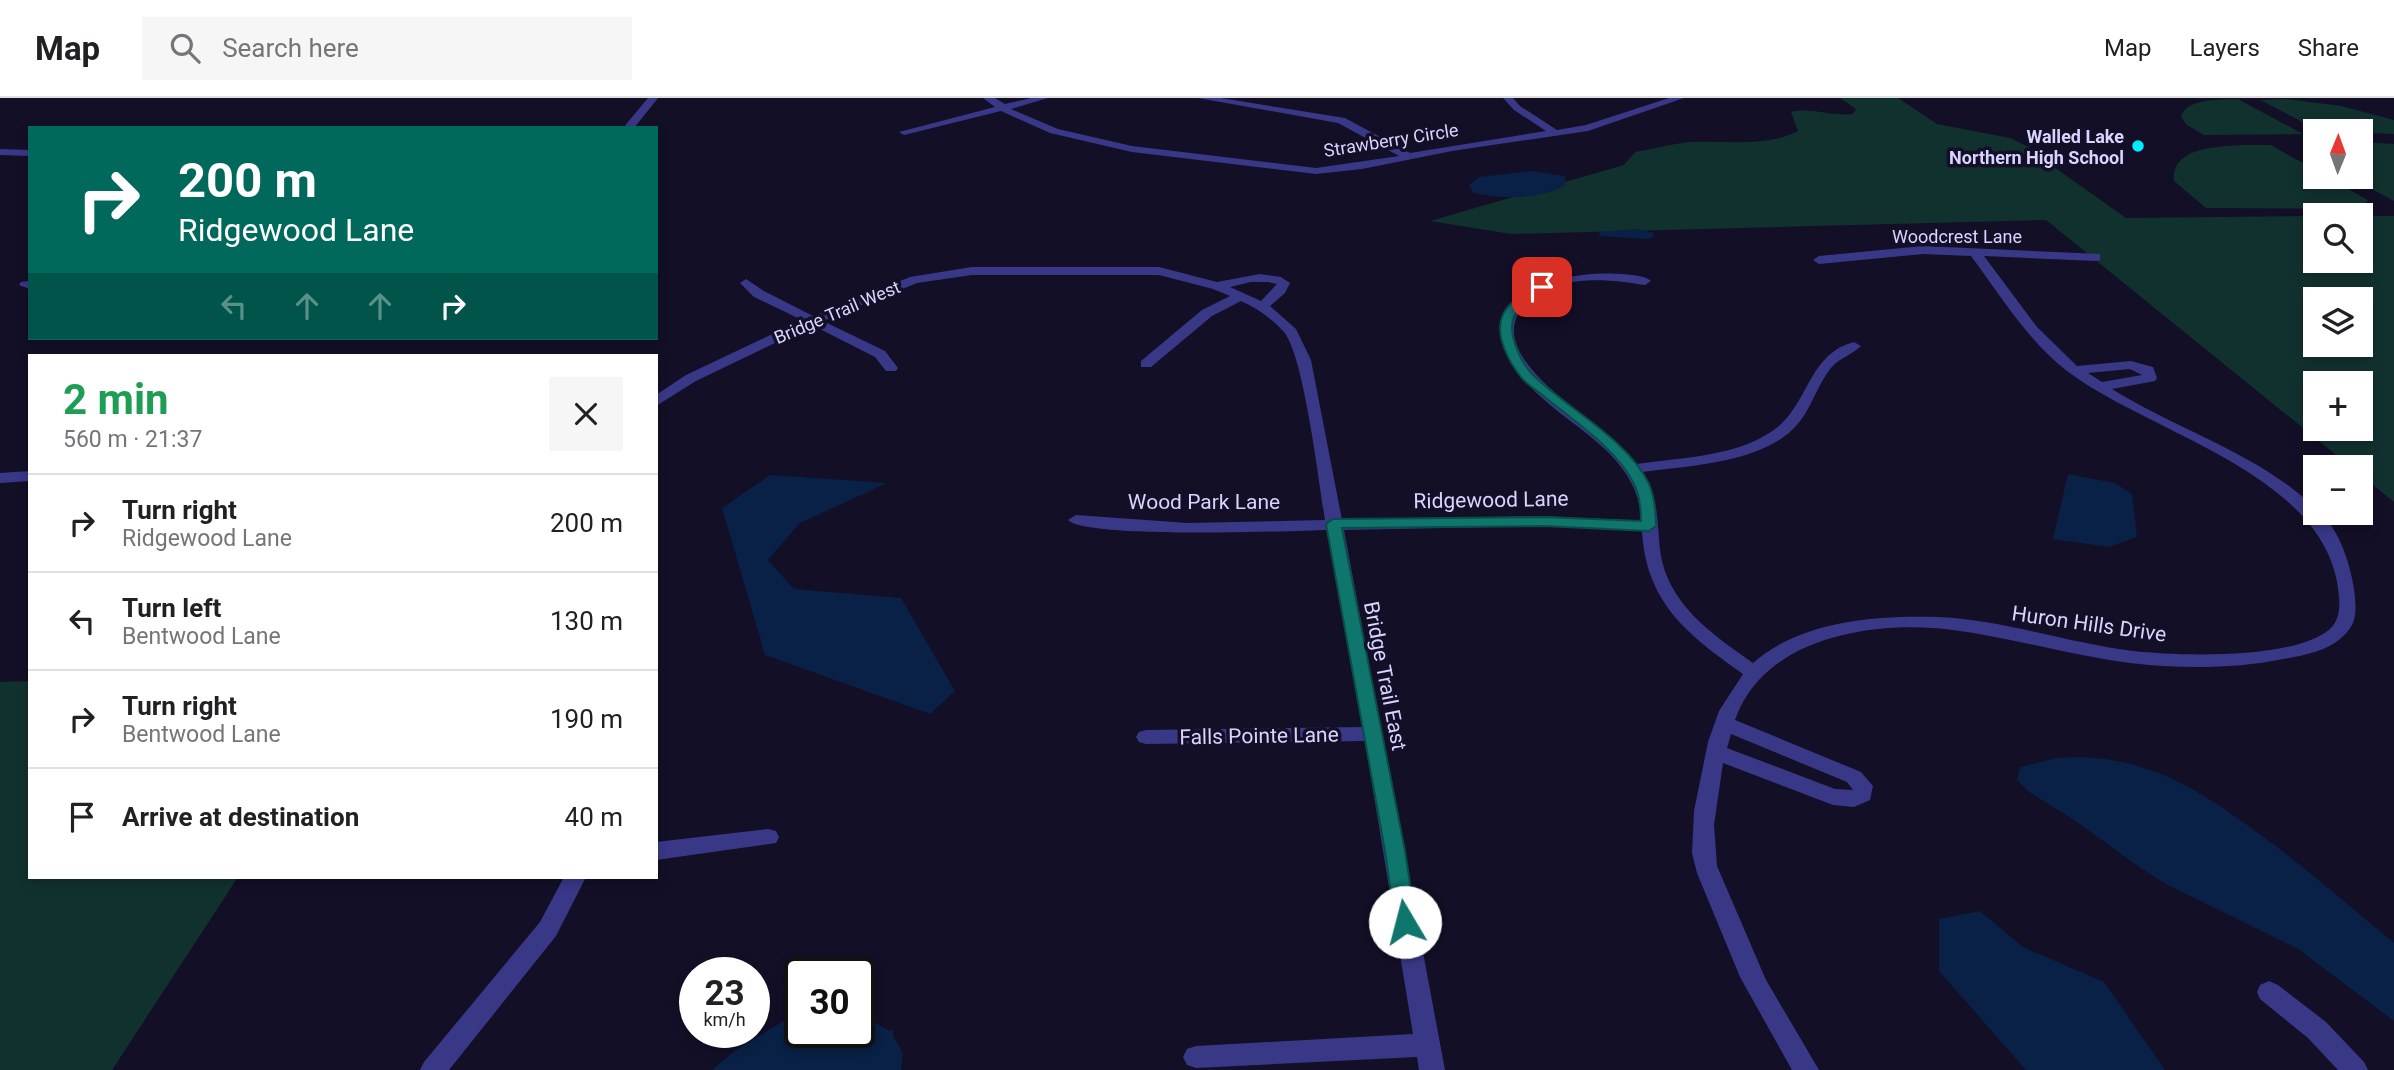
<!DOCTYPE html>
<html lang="en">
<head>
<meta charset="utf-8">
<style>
	:root { --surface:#fff; --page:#f6f6f6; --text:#202124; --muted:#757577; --line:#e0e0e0 }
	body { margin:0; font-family:Roboto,sans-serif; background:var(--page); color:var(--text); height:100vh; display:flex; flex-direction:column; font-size:26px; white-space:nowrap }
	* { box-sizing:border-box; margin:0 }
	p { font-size:23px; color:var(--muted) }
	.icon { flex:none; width:38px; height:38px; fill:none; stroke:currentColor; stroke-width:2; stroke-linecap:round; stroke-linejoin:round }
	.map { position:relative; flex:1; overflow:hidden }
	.details { position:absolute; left:28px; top:256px; width:630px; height:525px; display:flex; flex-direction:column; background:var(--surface); border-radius:0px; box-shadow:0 4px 10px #0003 }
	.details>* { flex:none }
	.hud { position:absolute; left:28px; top:28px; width:630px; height:214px; border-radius:0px; box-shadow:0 4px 10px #0003; background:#00695c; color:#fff; overflow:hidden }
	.needle { width:46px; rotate:1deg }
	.buttons { position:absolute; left:2303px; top:21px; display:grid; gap:14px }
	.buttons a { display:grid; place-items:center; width:70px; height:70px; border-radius:0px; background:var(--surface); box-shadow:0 4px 10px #0003; font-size:35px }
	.speed { position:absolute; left:679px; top:859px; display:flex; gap:14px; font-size:35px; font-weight:700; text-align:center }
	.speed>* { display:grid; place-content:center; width:91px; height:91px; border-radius:50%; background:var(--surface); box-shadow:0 4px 10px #0003; line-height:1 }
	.speed small { font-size:18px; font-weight:400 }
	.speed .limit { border:4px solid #111; border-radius:10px; background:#fff; color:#111 }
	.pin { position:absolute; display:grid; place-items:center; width:60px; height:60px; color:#fff; margin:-30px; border-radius:14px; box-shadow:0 4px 10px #0006 }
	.me { position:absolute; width:77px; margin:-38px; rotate:352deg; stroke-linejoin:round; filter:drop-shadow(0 0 5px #0008) }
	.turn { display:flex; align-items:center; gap:24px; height:147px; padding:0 35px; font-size:32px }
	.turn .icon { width:91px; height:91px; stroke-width:2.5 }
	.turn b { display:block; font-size:49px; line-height:60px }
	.lanes { display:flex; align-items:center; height:66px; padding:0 35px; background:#0003; justify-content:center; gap:35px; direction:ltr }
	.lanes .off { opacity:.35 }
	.round { display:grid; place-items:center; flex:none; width:74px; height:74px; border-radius:0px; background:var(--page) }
	.head { display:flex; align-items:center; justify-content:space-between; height:119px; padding:0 35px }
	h1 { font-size:42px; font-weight:700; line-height:52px; color:#1e9e55 }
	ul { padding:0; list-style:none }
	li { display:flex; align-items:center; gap:21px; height:98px; padding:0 35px; border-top:2px solid var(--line) }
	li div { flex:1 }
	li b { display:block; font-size:26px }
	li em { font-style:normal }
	header { display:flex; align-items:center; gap:42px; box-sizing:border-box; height:98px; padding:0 35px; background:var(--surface); border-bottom:2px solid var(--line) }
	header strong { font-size:33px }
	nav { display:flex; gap:38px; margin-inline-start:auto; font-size:24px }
	.search { width:490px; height:63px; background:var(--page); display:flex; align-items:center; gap:18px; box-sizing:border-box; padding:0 24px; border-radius:0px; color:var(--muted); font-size:26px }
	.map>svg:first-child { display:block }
</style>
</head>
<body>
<header>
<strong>Map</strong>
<div class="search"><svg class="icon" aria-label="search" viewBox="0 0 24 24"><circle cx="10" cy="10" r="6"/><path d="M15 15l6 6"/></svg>Search here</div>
<nav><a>Map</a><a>Layers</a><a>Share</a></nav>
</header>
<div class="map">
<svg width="2394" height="972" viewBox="0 0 2394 972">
	<rect width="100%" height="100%" fill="#120f27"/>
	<!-- green -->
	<g fill="#11312f" fill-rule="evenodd">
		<path d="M1840,0H1898L1937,26L2010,40L2037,53L2054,69L2126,120L2315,118V163H2361V118H2394V404L2361,377V369H2351L2046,122L1511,136L1430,123L1624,67L1635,54C1653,51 1671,46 1689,44C1725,42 1765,50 1798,33L1791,14C1811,9 1832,19 1853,16L1856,11ZM2315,201H2361V247H2315ZM2315,285H2361V331H2315Z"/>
		<path d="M2238,1L2303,36L2204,37L2187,27L2181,19C2186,0 2221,2 2238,1Z"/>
		<path d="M2287,1L2341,8L2394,22V36L2320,33L2260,2Z"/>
		<path d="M2361,44L2394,46V103L2350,79H2361Z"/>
		<path d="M2241,47H2271L2315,72V79H2327L2368,102L2362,111L2206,110L2174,83C2171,49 2217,49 2241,47Z"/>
		<path d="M30,583V779H238L112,972H0V584Z"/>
	</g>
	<!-- water -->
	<g fill="#092146">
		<path d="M1531,73L1565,78V88C1534,102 1506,101 1473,95L1469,87L1479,79Z"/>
		<path d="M1636,131L1654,135L1653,139L1647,141L1600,138L1599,134Z"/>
		<path d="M2068,376L2115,385L2132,396L2137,439L2109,449L2053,441Z"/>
		<path d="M770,377L887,385L800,425L768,462L794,491L901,500L955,593L930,616L765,557L722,410Z"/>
		<path d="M2056,660C2140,653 2197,690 2261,737C2307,771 2350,808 2394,845V923L2298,851L2166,786L2139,769L2074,722L2029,694L2017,682L2020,669Z"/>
		<path d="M1980,813L2023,849L2104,884L2165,972H2026L1939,873V821Z"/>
		<path d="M800,913V934H859V916L888,932H893V938L903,955L901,972H712L736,952Z"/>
	</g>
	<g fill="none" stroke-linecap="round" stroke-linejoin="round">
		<!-- minor -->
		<g fill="#393887" fill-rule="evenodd">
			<path d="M648,0H658L634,30H623Z"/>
			<path d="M983,0H995L1005,6L1031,0H1048L1011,11L1058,31L1132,48L1316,70L1399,58L1338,25L1198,0H1221L1345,20L1410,55L1546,33L1514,12L1503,0H1513L1520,8L1557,32L1586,27L1669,0H1684L1588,33L1452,53L1362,71L1316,76L1132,54L1050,35L1001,13L904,37L899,34L995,9Z"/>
			<path d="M0,51L30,52V58L0,57Z"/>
			<path d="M1923,148L2100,156V162L2096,163L1984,158L2037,229L2077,268L2131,263L2153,269L2157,280L2155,283L2112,291C2179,333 2258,355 2315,410V415C2340,418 2365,504 2352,527C2338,551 2308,557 2283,561C2234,571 2180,571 2130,565C2070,557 2013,540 1953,532C1876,522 1764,538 1735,622L1861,674L1873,688L1870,702L1854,709L1833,707L1723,665L1714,727L1717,768L1766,882L1819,972H1792L1740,879L1697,775L1692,755L1694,713L1708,644L1719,613L1743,576C1688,537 1646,505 1642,433L1544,428L1344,432L1445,972H1419L1417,959L1196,970L1187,967L1183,959L1187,951L1196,948L1413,936L1365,643L1146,646L1139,644L1136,639L1139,634L1146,632L1362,629L1327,432C1290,433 1086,441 1068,422L1076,417L1188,425L1325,422C1319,385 1304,258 1284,234C1272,221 1257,210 1241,203L1212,218L1151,269H1141V263L1202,212L1230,198L1213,191L1159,177H972L917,185L823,223L885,253L898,270L896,273H886L875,259L812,227L696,283L656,308V297L686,277L802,222L754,199L740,185L746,181L764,193L813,218L910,179L972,169H1159L1217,184L1260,176L1281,179L1290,185L1285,195L1270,208L1296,231L1311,262L1342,422L1544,418L1642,423C1636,339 1538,324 1506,254C1475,188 1577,172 1621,176C1631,177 1644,177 1651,183L1645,187C1609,181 1561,176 1530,202C1476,248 1573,308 1606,335C1617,344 1627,354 1636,366C1682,359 1744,359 1781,326C1809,300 1811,255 1854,244L1861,248C1852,257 1839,260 1831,270C1815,290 1811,315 1791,333C1756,365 1687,368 1642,374C1659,398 1657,424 1660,452C1667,506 1712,536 1753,565C1802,522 1877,517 1939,519C2004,522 2068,545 2133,553C2179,558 2294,562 2330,531C2339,523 2340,510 2339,499C2331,376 2151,337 2067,273C2027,242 2001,198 1971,158L1923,156L1819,166L1813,162L1819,158ZM1251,184H1268L1277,186L1261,203L1230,189ZM2130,271L2142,277L2102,284L2088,275ZM1731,636L1847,684L1853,692L1835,691L1727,650Z"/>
			<path d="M30,183V191L19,187L21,184Z"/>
			<path d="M30,373V383L0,385V375Z"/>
			<path d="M768,731L776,733L779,739L776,745L656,762V744Z"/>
			<path d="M564,779H586L556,838L449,972H420L424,964L540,824Z"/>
			<path d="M2269,883L2278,887L2326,924L2364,964L2368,972H2338L2308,940L2260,901L2257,894L2260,887Z"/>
		</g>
	</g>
	<!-- route -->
	<path fill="#0f766e" stroke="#0a4d48" stroke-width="2" d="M1538,186L1547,189C1537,199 1523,204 1515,217C1506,233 1520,263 1532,276C1566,310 1628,341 1649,386C1655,400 1656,413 1656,428L1649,433L1544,428L1342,430L1405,753L1416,824L1413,831L1405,833L1398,831L1395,824L1385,753L1326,426L1333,421L1544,419L1641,423C1641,411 1640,398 1634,386C1618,352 1574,323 1546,300C1538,293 1527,287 1521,279C1509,264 1495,238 1502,219C1507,204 1526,194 1538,186Z"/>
	<!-- markers -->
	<circle fill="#00edff" stroke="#120f27" stroke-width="2.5" cx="2138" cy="48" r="7"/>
	<g text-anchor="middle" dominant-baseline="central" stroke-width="7" stroke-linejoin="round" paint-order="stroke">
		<!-- far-poi labels -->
		<g font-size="18" font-weight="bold" fill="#d8d4ff" stroke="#120f27" text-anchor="end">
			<text x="2124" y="38">Walled Lake<tspan x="2124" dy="21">Northern High School</tspan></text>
		</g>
		<!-- far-street labels -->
		<g font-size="18" fill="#d8d4ff" stroke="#120f27">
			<text transform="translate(1391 42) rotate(-9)">Strawberry Circle</text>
			<text x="1957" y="138">Woodcrest Lane</text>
			<text transform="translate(837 214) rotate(-23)">Bridge Trail West</text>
		</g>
		<!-- street labels -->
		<g font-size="21" fill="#d8d4ff" stroke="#120f27">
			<text transform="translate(1491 402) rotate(-1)">Ridgewood Lane</text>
			<text x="1204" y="404">Wood Park Lane</text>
			<text transform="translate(2089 526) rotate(8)">Huron Hills Drive</text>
			<text transform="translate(1385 578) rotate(79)">Bridge Trail East</text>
			<text transform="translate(1259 638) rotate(-1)">Falls Pointe Lane</text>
		</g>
	</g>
</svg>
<div class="buttons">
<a><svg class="needle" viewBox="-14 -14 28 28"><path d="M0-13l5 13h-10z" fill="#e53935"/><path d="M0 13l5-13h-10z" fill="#757577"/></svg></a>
<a><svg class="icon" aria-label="search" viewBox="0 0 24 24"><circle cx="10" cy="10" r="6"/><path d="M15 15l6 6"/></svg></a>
<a><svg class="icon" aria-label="layers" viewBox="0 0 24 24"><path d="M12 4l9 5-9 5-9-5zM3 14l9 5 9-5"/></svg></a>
<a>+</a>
<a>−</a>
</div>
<div class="speed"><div>23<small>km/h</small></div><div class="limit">30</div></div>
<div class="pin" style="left:1542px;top:189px;background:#d93025"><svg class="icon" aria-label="arrive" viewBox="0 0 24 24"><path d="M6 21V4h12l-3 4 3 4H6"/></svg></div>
<svg class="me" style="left:1405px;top:824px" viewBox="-20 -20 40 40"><circle r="19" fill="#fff"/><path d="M0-13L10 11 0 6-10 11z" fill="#0f766e"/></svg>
<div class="hud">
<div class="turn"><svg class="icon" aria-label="right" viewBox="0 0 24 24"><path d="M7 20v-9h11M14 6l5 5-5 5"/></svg><div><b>200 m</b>Ridgewood Lane</div></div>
<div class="lanes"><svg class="icon off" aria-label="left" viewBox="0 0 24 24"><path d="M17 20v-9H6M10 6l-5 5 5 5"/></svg><svg class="icon off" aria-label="ahead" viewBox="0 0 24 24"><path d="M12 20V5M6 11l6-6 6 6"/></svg><svg class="icon off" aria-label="ahead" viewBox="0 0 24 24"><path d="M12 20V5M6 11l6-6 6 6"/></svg><svg class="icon" aria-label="right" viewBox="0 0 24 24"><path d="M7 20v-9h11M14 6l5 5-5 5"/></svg></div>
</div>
<section class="details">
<div class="head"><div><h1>2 min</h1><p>560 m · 21:37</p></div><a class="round"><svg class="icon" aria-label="close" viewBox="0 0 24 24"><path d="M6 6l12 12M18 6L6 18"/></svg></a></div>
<ul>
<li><svg class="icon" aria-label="right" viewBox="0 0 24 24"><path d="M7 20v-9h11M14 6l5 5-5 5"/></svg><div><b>Turn right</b><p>Ridgewood Lane</p></div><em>200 m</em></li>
<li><svg class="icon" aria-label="left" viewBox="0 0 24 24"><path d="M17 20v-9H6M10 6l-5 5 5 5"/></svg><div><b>Turn left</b><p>Bentwood Lane</p></div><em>130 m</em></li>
<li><svg class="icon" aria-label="right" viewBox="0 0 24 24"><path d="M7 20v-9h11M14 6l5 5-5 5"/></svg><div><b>Turn right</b><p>Bentwood Lane</p></div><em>190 m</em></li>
<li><svg class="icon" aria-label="arrive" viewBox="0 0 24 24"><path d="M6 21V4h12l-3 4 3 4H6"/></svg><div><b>Arrive at destination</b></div><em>40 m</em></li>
</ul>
</section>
</div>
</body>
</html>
